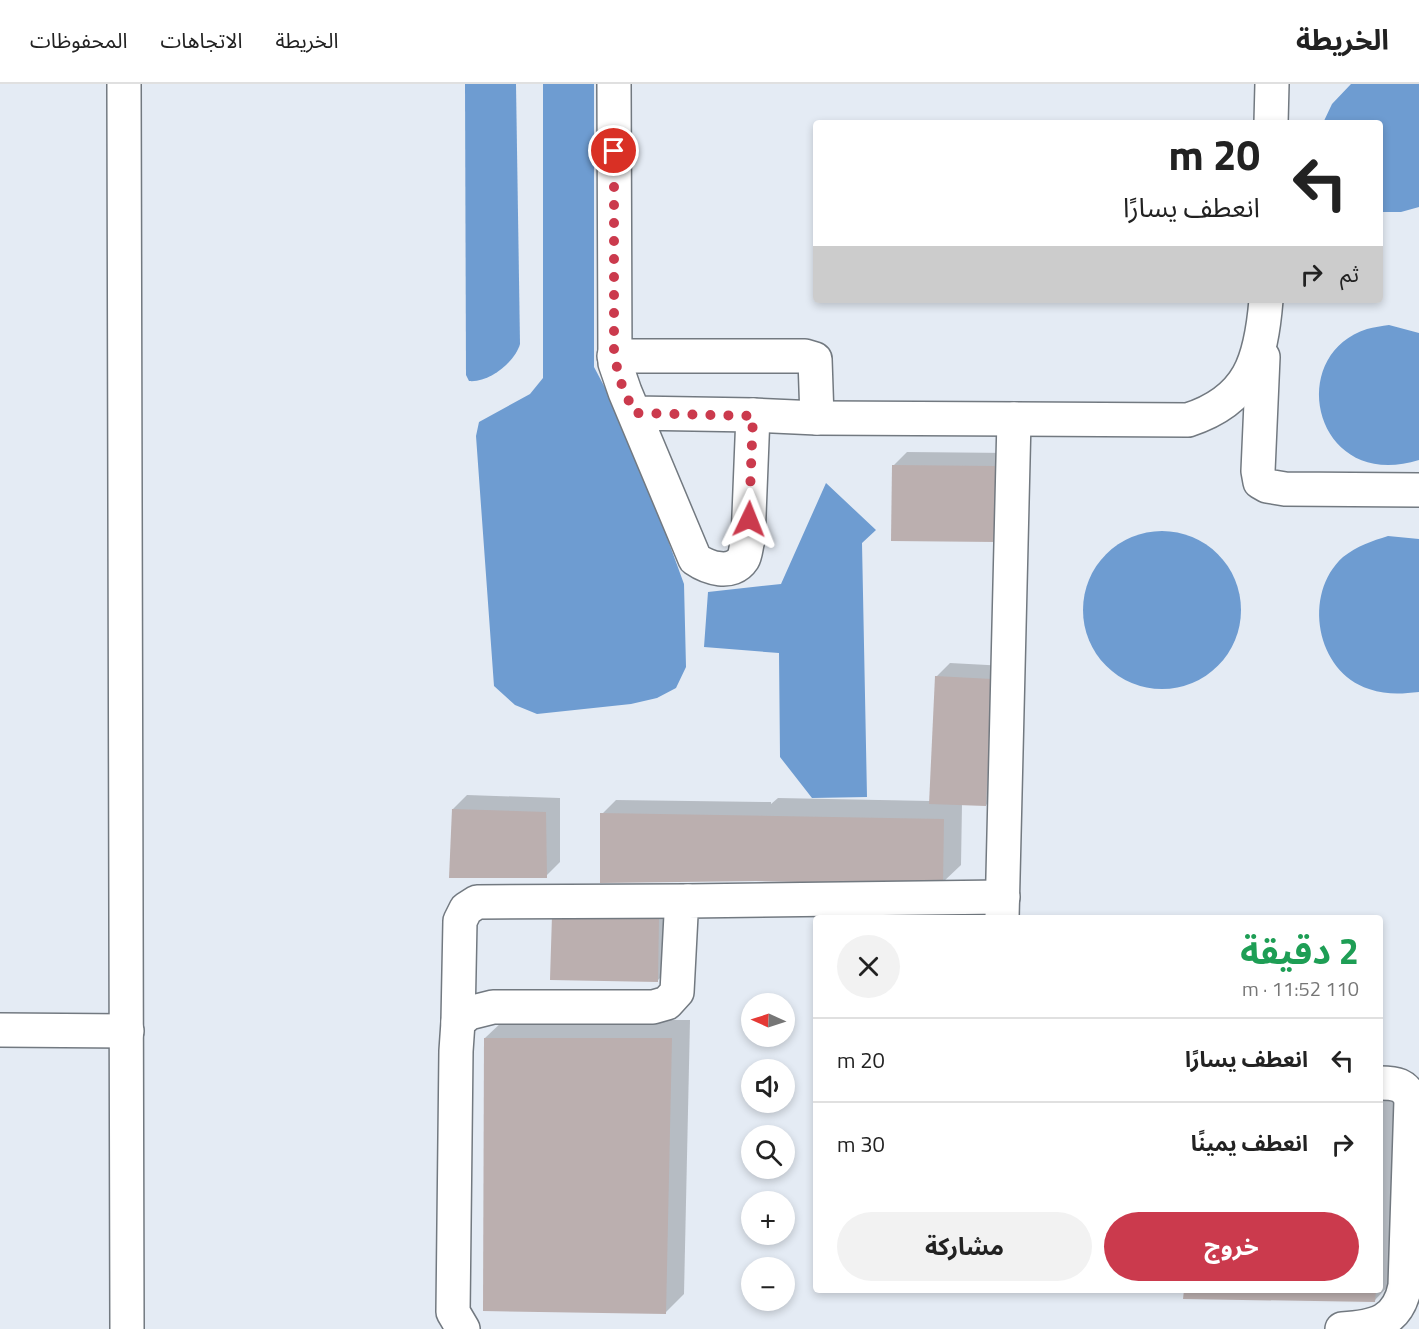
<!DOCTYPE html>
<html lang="ar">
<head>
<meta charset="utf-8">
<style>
	:root { --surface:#fff; --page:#f2f2f2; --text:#222; --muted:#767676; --line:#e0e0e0; --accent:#cb3a4d }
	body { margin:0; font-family:"Titillium Web","Noto Sans Arabic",sans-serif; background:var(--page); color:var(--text); direction:rtl; height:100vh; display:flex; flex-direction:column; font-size:22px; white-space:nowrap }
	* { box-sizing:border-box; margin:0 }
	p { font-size:20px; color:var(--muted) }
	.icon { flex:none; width:33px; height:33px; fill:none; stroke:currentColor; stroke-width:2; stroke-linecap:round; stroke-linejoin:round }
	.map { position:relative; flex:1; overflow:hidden; direction:ltr }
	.panel { position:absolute; left:813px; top:831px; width:570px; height:378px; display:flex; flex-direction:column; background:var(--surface); border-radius:6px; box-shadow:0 3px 9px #0003; direction:rtl }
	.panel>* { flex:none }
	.top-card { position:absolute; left:813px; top:36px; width:570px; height:183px; border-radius:6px; box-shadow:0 3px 9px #0003; direction:rtl; background:#fff; color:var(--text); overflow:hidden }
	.needle { width:39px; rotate:273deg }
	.tools { position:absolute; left:741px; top:909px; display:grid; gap:12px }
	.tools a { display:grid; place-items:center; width:54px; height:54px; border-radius:50%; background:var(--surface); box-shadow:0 3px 9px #0003; font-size:30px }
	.pin { position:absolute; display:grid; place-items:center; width:51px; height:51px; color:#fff; margin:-26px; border:3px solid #fff; border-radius:50%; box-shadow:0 2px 6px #0007 }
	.me { position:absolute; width:66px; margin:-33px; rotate:2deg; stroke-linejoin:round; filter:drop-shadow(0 0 4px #0008) }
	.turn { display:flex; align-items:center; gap:21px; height:126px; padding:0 24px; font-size:27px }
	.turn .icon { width:78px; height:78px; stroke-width:2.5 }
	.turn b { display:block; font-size:42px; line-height:51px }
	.then { display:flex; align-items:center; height:57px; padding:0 24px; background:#0003; gap:12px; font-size:22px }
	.round { display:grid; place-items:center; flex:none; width:63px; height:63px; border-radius:32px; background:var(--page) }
	.head { display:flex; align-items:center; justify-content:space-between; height:102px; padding:0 24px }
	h1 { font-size:36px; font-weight:700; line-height:45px; color:#1e9e55 }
	.cta { display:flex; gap:12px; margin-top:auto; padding:12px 24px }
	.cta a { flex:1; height:69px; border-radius:36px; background:var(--accent); color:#fff; font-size:24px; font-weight:700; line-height:69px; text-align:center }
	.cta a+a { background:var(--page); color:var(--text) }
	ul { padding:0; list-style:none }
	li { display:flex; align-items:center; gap:18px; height:84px; padding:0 24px; border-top:2px solid var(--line) }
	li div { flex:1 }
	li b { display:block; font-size:22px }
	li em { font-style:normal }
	header { display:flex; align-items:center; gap:36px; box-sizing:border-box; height:84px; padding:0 30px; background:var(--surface); border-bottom:2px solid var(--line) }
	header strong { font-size:28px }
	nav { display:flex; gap:33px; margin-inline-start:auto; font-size:21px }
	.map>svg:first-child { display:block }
</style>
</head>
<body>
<header>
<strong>الخريطة</strong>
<nav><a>الخريطة</a><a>الاتجاهات</a><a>المحفوظات</a></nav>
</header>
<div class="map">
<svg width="1419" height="1245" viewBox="0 0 1419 1245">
	<rect width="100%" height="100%" fill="#e4ebf4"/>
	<!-- water -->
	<g fill="#6e9cd1">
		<path d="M465,0H516L520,260C515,278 489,299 469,297L466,291Z"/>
		<path d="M543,0H594V283L629,349L684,500L686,583L676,604L657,614L631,620L537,630L515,621L494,602L476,352L479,338L530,310L543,294Z"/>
		<path d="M1351,0H1419V123L1401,128H1380V39H1323L1332,20Z"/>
		<path d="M1389,241L1419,249V376C1315,409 1283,272 1367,245C1374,243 1382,242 1389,241Z"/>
		<path d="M826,399L876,446L862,459L867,713L812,714L780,673L779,569L704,563L708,508L781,500Z"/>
		<circle cx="1162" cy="526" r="79"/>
		<path d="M1388,452L1419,455V608C1401,610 1387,611 1369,605C1316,588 1302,510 1343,473C1357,462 1372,457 1388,452Z"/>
	</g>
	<!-- shadow -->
	<g fill="#0003">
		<path d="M907,368L1010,369L995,456L893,382Z"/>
		<path d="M950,579L1006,582L1000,707L986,721L962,720L961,781L942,799L602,730L616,716L771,718V720L778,714L930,717L936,593Z"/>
		<path d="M467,711L560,714V778L546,792L453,725Z"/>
		<path d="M673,820L671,883L657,897L552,895Z"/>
		<path d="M504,936H690L684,1210L666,1228L485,954Z"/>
		<path d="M1380,1009L1396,1010L1393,1197L1375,1216L1185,1206H1380Z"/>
	</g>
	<!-- building -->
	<g fill="#bbafaf">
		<path d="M892,381L996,382V458L891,457Z"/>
		<path d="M935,592L992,595L986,722L929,720Z"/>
		<path d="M452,725L546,728L547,794H449Z"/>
		<path d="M600,729L944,735L943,801L756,797L600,799Z"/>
		<path d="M552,831L659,833L658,898L550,896Z"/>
		<path d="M484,954H672L666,1230L483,1227Z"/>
		<path d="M1184,1206H1376L1375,1218L1183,1215Z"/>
	</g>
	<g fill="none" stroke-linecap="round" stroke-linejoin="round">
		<!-- minor casing -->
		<g stroke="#727980" stroke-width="36">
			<g id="minor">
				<path d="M124,0L127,1245"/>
				<path d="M614,0L615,279L625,308L695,475C708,484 732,492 743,475C746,470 746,461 748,456L753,331L634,329"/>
				<path d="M1271,39L1272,0"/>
				<path d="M614,272H805L815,275L817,334L753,331"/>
				<path d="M1263,273L1258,387L1260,398L1267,402L1285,405L1419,406"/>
				<path d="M817,334L1188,336C1250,316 1261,276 1266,216"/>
				<path d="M1002,834L1014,335"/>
				<path d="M458,938L460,837L466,825L477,818L688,817"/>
				<path d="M0,946L127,947"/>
				<path d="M463,1245L453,1228L456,967L458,938L469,929L493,923H653L667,919L677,908L681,831L684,821L688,817L1003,813"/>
				<path d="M1342,1245C1375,1243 1398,1238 1405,1202L1411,1016C1406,1000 1395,999 1380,999"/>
			</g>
		</g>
		<!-- minor -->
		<use href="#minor" stroke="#fff" stroke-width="33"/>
	</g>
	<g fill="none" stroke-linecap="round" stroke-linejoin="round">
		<!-- route -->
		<path stroke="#cb3a4d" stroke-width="10" stroke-dasharray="0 18" d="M614,67V268L619,294L634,329L753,332L749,435"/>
	</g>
</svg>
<div class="tools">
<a><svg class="needle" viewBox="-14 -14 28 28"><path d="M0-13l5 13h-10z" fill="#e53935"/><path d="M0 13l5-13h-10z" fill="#767676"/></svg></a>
<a><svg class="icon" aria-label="sound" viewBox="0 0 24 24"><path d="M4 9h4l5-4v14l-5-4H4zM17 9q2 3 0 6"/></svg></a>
<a><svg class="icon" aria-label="search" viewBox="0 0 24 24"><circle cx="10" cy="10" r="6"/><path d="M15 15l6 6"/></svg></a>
<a>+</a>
<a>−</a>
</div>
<div class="pin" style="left:614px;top:67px;background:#d93025"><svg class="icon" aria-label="arrive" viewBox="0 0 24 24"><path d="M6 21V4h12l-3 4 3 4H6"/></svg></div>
<svg class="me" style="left:749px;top:435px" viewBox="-20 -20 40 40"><path d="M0-17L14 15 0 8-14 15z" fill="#cb3a4d" stroke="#fff" stroke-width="4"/></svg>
<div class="top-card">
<div class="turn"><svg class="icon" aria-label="left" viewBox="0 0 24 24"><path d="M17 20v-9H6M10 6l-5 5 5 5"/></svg><div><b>20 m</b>انعطف يسارًا</div></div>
<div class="then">ثم<svg class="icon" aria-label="right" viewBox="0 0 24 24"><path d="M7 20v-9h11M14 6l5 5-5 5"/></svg></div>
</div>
<section class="panel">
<div class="head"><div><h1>2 دقيقة</h1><p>110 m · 11:52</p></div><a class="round"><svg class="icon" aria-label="close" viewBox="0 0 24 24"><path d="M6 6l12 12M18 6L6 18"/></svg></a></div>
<ul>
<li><svg class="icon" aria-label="left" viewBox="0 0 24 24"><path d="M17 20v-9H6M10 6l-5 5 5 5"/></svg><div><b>انعطف يسارًا</b></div><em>20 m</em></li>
<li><svg class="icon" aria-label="right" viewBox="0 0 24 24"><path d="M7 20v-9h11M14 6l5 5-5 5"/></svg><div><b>انعطف يمينًا</b></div><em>30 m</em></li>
</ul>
<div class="cta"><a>خروج</a><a>مشاركة</a></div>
</section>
</div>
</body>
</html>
